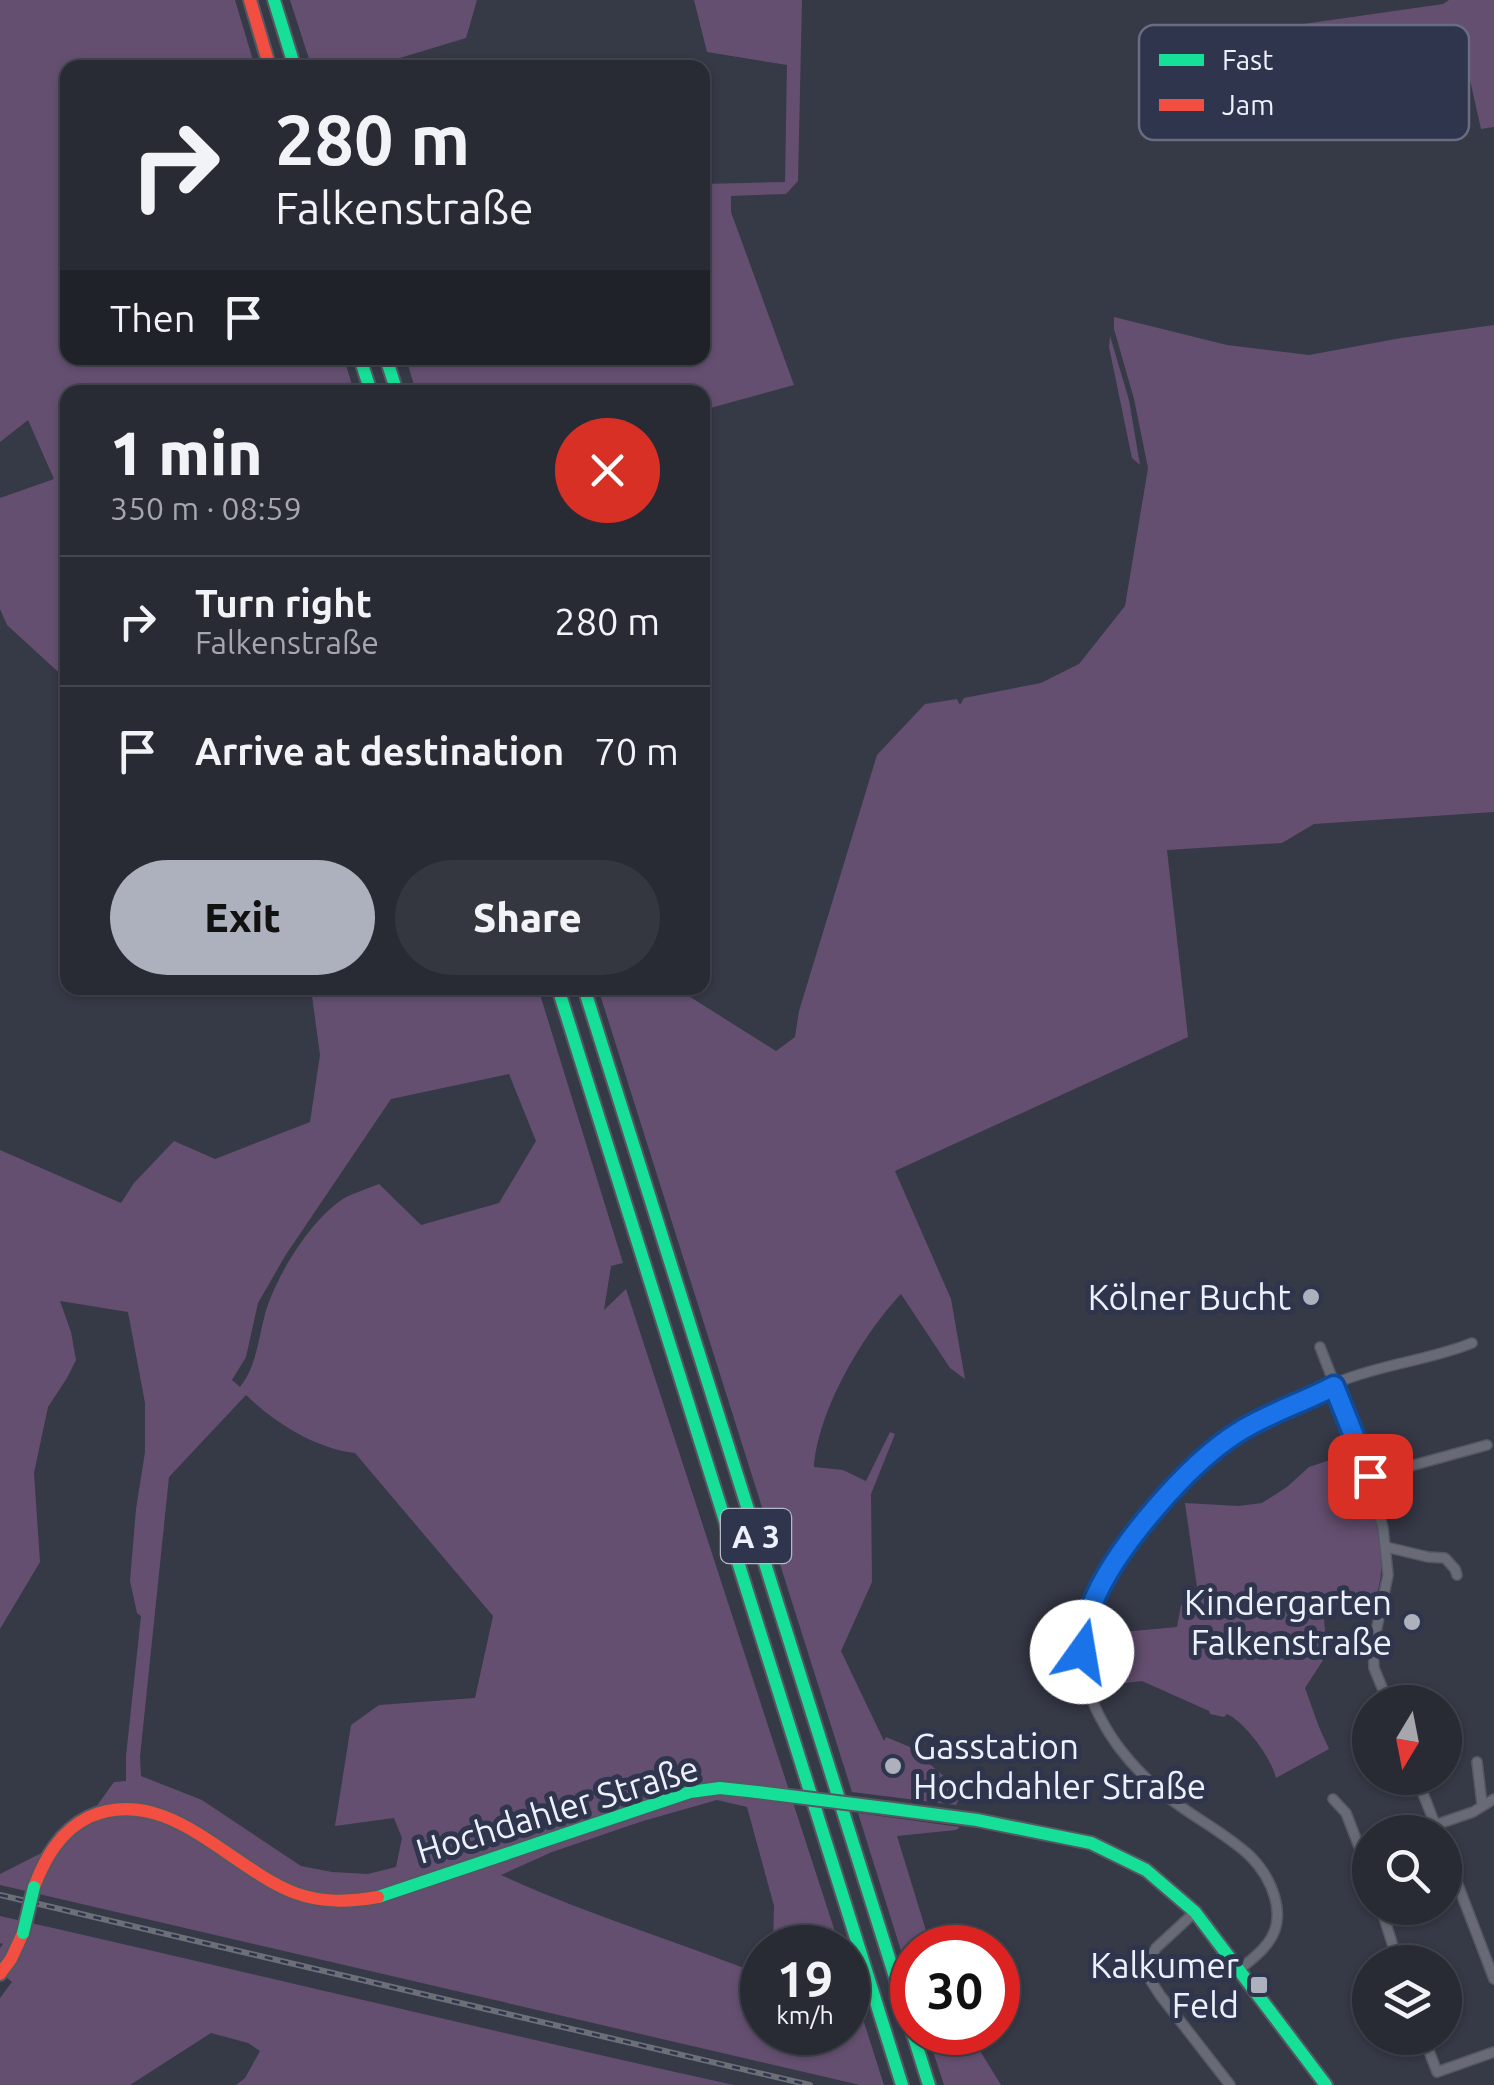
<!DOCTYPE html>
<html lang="en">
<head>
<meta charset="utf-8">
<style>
	:root { --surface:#282b34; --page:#343740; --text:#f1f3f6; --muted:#a5a7ac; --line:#44474f; --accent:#adb1bd }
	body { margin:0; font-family:Ubuntu,sans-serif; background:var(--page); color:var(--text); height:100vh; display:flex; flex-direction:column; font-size:38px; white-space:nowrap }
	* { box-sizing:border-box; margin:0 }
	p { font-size:32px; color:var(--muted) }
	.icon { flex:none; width:55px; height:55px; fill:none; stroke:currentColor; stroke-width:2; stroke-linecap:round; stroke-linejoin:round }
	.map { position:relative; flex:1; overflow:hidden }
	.sheet { position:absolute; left:60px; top:385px; width:650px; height:610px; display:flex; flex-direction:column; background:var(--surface); border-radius:20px; box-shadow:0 2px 8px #0004,0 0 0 2px var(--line) }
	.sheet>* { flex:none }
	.hud { position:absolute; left:60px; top:60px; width:650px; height:305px; border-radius:20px; box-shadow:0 2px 8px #0004,0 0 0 2px var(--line); background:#282b34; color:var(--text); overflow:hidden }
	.needle { width:65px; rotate:190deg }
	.tools { position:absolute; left:1352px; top:1685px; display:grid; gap:20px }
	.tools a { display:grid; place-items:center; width:110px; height:110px; border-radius:50%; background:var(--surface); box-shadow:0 2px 8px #0004,0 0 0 2px var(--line); font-size:50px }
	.speed { position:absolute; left:740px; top:1925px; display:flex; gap:20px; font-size:50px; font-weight:700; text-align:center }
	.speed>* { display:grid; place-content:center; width:130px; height:130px; border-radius:50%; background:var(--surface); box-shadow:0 2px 8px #0004,0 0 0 2px var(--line); line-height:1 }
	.speed small { font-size:25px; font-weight:400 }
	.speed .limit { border:15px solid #d22; background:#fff; color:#111 }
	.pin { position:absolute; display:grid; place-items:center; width:85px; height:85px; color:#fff; margin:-42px; border-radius:20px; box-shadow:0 5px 15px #0006 }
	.me { position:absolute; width:110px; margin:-55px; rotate:13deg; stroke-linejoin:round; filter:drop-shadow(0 0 8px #0008) }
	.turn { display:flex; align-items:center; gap:35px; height:210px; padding:0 50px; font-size:45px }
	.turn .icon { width:130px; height:130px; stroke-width:2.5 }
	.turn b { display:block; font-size:70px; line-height:85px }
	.then { display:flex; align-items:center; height:95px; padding:0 50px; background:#0003; gap:20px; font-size:38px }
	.round { display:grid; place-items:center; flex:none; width:105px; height:105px; border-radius:52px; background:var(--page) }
	.overview { display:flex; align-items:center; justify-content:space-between; height:170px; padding:0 50px }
	h1 { font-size:60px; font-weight:800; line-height:75px }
	.primary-button { display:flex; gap:20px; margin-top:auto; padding:20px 50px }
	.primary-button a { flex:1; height:115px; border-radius:60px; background:var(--accent); color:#111; font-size:40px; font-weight:800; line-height:115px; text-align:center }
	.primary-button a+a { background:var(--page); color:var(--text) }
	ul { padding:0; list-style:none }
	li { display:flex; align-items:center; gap:30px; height:130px; padding:0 50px; border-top:2px solid var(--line) }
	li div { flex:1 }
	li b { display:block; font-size:38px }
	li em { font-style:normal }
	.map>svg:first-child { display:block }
</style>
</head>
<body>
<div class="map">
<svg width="1494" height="2085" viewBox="0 0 1494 2085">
	<rect width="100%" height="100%" fill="#363946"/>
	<!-- green -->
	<g fill="#644f70" fill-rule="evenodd">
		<path d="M0,0H235L255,67L68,68V358H344L354,392H68L67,680L7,625L0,609V498L54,479L28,420L0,442Z"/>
		<path d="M290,0H477L466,38L370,67L312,68Z"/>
		<path d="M694,0H802L798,181L786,194L731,196V212L794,385L703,410L702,392H416L406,358H702L703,184L785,182L787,65L707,52Z"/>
		<path d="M1449,0H1494V127L1481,129L1470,80L1213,112L1205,38L1443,4Z"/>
		<path d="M1114,317L1227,345L1309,355L1401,338L1494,325V812L1314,824L1282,843L1167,850L1188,1037L895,1171L951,1299L965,1379L950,1368L901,1294C863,1334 818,1410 814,1467L843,1470L866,1481L890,1432L895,1434L871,1494L872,1582L841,1651L884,1741L886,1737L910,1747L962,1792L956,1805L852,1792L598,988H676L776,1051L795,1037L799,1011L877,755L925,704L957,699L960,705L964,698L1041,683L1079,664L1125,606L1148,468L1134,399L1114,329Z"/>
		<path d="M1110,336L1129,400L1140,465L1132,458L1109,347Z"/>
		<path d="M311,988H538L623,1263L611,1266L604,1310L626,1289L840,1947H773L774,1906L747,1807L717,1800L643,1821L552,1852L501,1875C584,1913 672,1940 757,1973L762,1967V2032H848V1972L884,2085H860L0,1885V1874L75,1836L114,1782L126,1781V1756L141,1616L137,1613L130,1581L136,1509L145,1452V1403L128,1312L60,1301L71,1332L76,1360L67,1378L48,1407L34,1473L40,1562L0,1629V1150L121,1203L134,1183L174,1141L215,1159L310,1122L320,1055ZM509,1074L536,1141L499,1203L421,1225L379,1184C367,1189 353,1193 343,1199C310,1220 275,1278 265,1314C258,1340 257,1365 240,1387L232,1380L246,1357L258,1303L285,1256L391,1099ZM246,1395C275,1423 315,1448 355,1453L493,1616L475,1698L379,1705L351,1725L335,1826L394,1818L402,1838L396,1867L368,1874L332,1872L301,1866L202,1800L141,1776L140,1757L169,1477Z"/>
		<path d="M1354,1452C1369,1498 1393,1552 1375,1599L1323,1607L1327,1654L1305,1688L1319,1727L1329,1749L1276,1778C1272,1759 1245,1722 1227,1714L1224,1717L1210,1714L1209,1711L1142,1681L1094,1687L1091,1670L1092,1630L1133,1631L1177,1627L1181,1605L1200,1608L1185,1503L1238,1506L1262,1503L1287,1487L1309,1467Z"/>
		<path d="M858,1813L960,1827L956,1830L897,1836L931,1947L912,1948V1986Z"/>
		<path d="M0,1916C245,1971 489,2031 734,2085H236L245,2078L260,2051L248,2043L211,2033L130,2085H0V1998L12,1982L0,1972V1948L3,1944L0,1943Z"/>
		<path d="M927,2033H969L1001,2085H944Z"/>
	</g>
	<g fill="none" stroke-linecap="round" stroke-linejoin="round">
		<!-- street casing -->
		<g stroke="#555762" stroke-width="12">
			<g id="street">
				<path d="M1320,1347L1363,1457L1383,1528L1388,1575L1373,1646L1374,1668L1388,1702"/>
				<path d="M1370,1477L1487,1445"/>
				<path d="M1386,1547L1428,1557L1445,1558L1455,1569L1457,1575"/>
				<path d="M1477,1762L1482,1804"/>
				<path d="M1417,1778L1438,1832"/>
				<path d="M1333,1799L1346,1813L1370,1875"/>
				<path d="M1435,1825L1473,1812L1494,1799"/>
				<path d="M1445,1851L1494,1979"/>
				<path d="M1381,1908L1398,1962"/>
				<path d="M1195,1912L1156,1948L1149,1961V1978L1160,1995L1230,2085"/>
				<path d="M1239,1970C1248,1962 1260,1954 1267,1944C1289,1917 1272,1878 1250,1856C1222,1830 1186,1814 1158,1789C1112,1749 1071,1688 1086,1624C1092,1600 1106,1578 1119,1557C1147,1515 1196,1458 1239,1432C1268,1414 1298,1404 1328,1389C1332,1387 1336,1383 1341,1381C1383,1364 1430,1360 1472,1343"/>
				<path d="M1424,2038L1437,2072L1494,2052"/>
			</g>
		</g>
		<!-- fast casing -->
		<g stroke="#555762" stroke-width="16">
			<g id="fast">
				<path d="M274,0L295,68"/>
				<path d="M360,358L371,392"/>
				<path d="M386,358L397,392"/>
				<path d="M558,988L902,2085"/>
				<path d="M584,988L929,2085"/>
				<path d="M885,1808L977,1820L1091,1843L1146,1870L1195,1912L1326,2085"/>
				<path d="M378,1897L690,1792L720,1788L757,1792"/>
			</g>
		</g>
		<!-- jam casing -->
		<g stroke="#555762" stroke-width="16">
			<g id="jam">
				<path d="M250,0L270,68"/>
				<path d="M34,1887C45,1858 60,1831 89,1817C167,1783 228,1867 295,1893C322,1903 349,1902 378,1897"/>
				<path d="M0,1974L11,1959L23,1933"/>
			</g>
		</g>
		<!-- street -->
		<use href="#street" stroke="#686a75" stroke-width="9"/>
		<!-- fast -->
		<use href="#fast" stroke="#16e098" stroke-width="12"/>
		<!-- jam -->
		<use href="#jam" stroke="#f24e42" stroke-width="12"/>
		<!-- rail casing -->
		<g stroke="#6c6f78" stroke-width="6">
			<path id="rail" d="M0,1895L810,2085"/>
		</g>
		<!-- rail -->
		<use href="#rail" stroke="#2f354d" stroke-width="2.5" stroke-dasharray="8" stroke-linecap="butt"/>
		<!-- fast-bridge casing -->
		<g stroke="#555762" stroke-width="16" stroke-linecap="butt">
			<g id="fast-bridge">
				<path d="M757,1792L885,1808"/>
				<path d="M23,1933L34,1887"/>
			</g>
		</g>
		<!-- fast-bridge -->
		<use href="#fast-bridge" stroke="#16e098" stroke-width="12"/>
	</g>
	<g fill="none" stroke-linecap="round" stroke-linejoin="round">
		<!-- route casing -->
		<g stroke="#114b97" stroke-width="25">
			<path id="route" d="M1082,1652C1085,1634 1087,1617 1094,1600C1117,1546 1188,1464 1237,1433C1268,1413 1302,1403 1334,1386L1370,1476"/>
		</g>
		<!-- route -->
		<use href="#route" stroke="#1a73e8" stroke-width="18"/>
	</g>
	<!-- markers -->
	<g fill="#adb1bd" stroke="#2f354d" stroke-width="4">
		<circle cx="1311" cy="1297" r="10"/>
		<circle cx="1412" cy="1622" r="10"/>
		<circle cx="893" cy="1766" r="10"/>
		<rect x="1249" y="1975" width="20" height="20" rx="5"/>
	</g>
	<g text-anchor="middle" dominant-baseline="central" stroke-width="10" stroke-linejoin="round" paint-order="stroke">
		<!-- shield labels -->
		<rect fill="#2f354d" stroke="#b4b9c8" stroke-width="2.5" x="721" y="1509" width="70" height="54" rx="8"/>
		<g font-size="32" font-weight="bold" fill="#edf1fd">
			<text x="756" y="1536">A 3</text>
		</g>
		<!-- poi labels -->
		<g font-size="35" fill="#edf1fd" stroke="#2f354d" text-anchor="end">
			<text x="1291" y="1297">Kölner Bucht</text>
			<text x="1392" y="1602">Kindergarten<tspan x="1392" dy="40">Falkenstraße</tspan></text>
			<text x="913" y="1746" text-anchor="start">Gasstation<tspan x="913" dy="40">Hochdahler Straße</tspan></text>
			<text x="1239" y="1965">Kalkumer<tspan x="1239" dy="40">Feld</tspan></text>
		</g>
		<!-- street labels -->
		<g font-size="35" fill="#edf1fd" stroke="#2f354d">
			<text transform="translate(557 1809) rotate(-17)">Hochdahler Straße</text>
		</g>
	</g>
	<!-- legend -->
	<rect x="1139" y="25" width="330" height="115" rx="15" fill="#2f354d" stroke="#686d82" stroke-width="2.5"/>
	<rect x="1159" y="54" width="45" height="12" fill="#16e098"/>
	<rect x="1159" y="99" width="45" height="12" fill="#f24e42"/>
	<g font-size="28" fill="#edf1fd">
		<text x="1222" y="70">Fast</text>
		<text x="1222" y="115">Jam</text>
	</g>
</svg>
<div class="tools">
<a><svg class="needle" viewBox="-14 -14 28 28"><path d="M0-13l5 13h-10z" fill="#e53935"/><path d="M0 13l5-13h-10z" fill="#a5a7ac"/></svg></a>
<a><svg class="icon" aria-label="search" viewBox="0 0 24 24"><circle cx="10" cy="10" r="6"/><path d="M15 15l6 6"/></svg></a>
<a><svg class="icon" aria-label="layers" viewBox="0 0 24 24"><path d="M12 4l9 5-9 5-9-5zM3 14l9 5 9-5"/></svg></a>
</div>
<div class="speed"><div>19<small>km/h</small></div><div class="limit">30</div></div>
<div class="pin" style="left:1370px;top:1476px;background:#d93025"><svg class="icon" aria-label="arrive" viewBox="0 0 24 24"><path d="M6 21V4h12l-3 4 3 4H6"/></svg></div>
<svg class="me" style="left:1082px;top:1652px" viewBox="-20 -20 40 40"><circle r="19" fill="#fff"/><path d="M0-13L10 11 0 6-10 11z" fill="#1a73e8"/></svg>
<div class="hud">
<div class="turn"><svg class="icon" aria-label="right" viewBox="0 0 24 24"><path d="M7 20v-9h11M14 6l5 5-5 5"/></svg><div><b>280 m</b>Falkenstraße</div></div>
<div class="then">Then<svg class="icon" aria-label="arrive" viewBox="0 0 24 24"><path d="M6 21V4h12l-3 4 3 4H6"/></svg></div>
</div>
<section class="sheet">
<div class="overview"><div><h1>1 min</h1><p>350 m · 08:59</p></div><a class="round" style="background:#d93025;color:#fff"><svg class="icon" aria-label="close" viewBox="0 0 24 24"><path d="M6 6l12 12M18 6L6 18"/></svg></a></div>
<ul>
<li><svg class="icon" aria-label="right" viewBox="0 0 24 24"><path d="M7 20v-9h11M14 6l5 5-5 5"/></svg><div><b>Turn right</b><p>Falkenstraße</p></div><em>280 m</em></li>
<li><svg class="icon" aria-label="arrive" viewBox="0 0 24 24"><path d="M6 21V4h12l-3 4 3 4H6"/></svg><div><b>Arrive at destination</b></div><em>70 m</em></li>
</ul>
<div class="primary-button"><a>Exit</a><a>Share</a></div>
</section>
</div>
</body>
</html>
